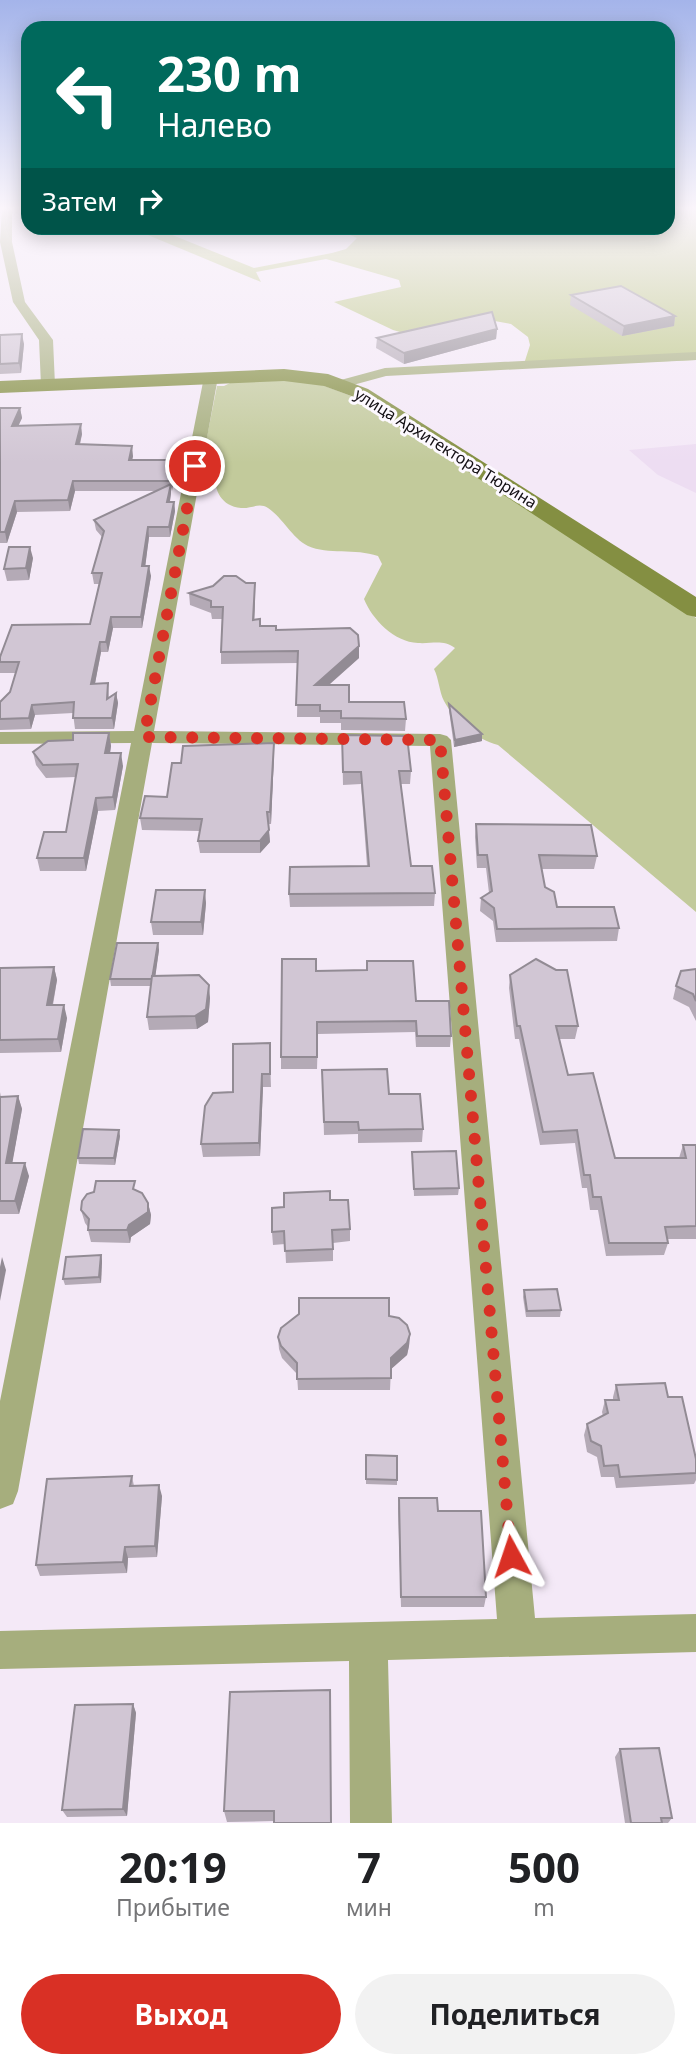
<!DOCTYPE html>
<html lang="ru">
<head>
<meta charset="utf-8">
<style>
	:root { --surface:#fff; --page:#f2f2f2; --text:#202124; --muted:#757577; --accent:#d93025 }
	body { margin:0; font-family:"Noto Sans",sans-serif; background:var(--page); color:var(--text); height:100vh; display:flex; flex-direction:column; font-size:26px; white-space:nowrap }
	* { box-sizing:border-box; margin:0 }
	p { font-size:23px; color:var(--muted) }
	.icon { flex:none; width:38px; height:38px; fill:none; stroke:currentColor; stroke-width:2; stroke-linecap:round; stroke-linejoin:round }
	.map { position:relative; height:1823px; overflow:hidden }
	.sheet { display:flex; flex-direction:column; background:var(--surface); flex:1 }
	.sheet>* { flex:none }
	.top-card { position:absolute; left:21px; top:21px; width:654px; height:214px; border-radius:21px; box-shadow:0 4px 18px #0003; background:#00695c; color:#fff; overflow:hidden }
	.pin { position:absolute; display:grid; place-items:center; width:60px; height:60px; color:#fff; margin:-30px; border:4px solid #fff; border-radius:50%; box-shadow:0 2px 7px #0007 }
	.me { position:absolute; width:77px; margin:-38px; rotate:355deg; stroke-linejoin:round; filter:drop-shadow(0 0 5px #0008) }
	.turn { display:flex; align-items:center; gap:24px; height:147px; padding:0 21px; font-size:32px }
	.turn .icon { width:91px; height:91px; stroke-width:2.5 }
	.turn b { display:block; font-size:49px; line-height:60px }
	.then { display:flex; align-items:center; height:66px; padding:0 21px; background:#0003; gap:14px; font-size:26px }
	.eta { display:flex; justify-content:space-evenly; align-items:center; height:119px; text-align:center }
	.eta b { font-size:42px; font-weight:700; line-height:49px }
	.primary-button { display:flex; gap:14px; margin-top:auto; padding:14px 21px }
	.primary-button a { flex:1; height:80px; border-radius:42px; background:var(--accent); color:#fff; font-size:28px; font-weight:700; line-height:80px; text-align:center }
	.primary-button a+a { background:var(--page); color:var(--text) }
	.map>svg:first-child { display:block }
</style>
</head>
<body>
<div class="map">
<svg width="696" height="1823" viewBox="0 0 696 1823">
	<rect width="100%" height="100%" fill="#f4e9f7"/>
	<!-- built -->
	<path fill="#edddf2" d="M696,444V493L658,475L629,450Z"/>
	<!-- green -->
	<path fill="#c2ca9b" d="M306,379L362,400L696,618V912L498,745C476,739 455,721 444,701C439,691 439,679 434,669L455,648C443,639 432,644 418,643C394,642 372,619 364,599L382,564L378,556C355,548 328,555 308,546C292,538 283,518 268,508C259,502 251,509 241,508C221,506 215,491 214,474L201,467L217,386H224L234,381Z"/>
	<!-- forest -->
	<path fill="#bac681" d="M669,208H696V360L523,367L530,345L528,337L511,324L489,320L414,336L393,330L334,302L401,287L399,280L326,259L256,272L261,282L131,228H155L254,268L332,253L346,249L357,238L334,228H668Z"/>
	<g fill="none" stroke-linecap="round" stroke-linejoin="round">
		<!-- street -->
		<g fill="#a6ae7d" fill-rule="evenodd">
			<path d="M2,208H12V242L25,302L53,340L55,385L53,388H43L41,385L39,340L13,302L0,242Z"/>
			<path d="M696,352V360L386,376L342,388L335,384L337,381L385,368Z"/>
			<path d="M211,373L218,377L154,731L440,734L447,736L451,740L535,1618L696,1614V1652L388,1660L392,1823H350L349,1661L0,1669V1631L497,1619L430,746L152,743L18,1491L13,1504L0,1509V1401L131,743L0,744V732L134,731L204,377Z"/>
		</g>
		<!-- secondary -->
		<path fill="#848f42" fill-rule="evenodd" d="M284,369L328,374L368,389L696,597V617L687,615L354,397L324,386L284,381L0,393V381Z"/>
	</g>
	<!-- wall -->
	<g fill="#b4aab6">
		<path d="M571,295L675,316L674,326L622,336L570,305Z"/>
		<path d="M497,329L496,339L404,364L376,348L377,338Z"/>
		<path d="M0,335L24,344L21,373L0,374Z"/>
		<path d="M0,408H20L22,418L18,426L82,434L80,445L133,456L132,460L176,470L171,491L170,502H174L175,511L170,537H149L145,566L151,576L142,628H113L108,652H101L95,683H108L109,698L116,693L118,703L114,729H75L73,713L35,715L31,729L0,730V702L10,692L16,673H0V657L90,624L99,584H94L92,573L102,537L96,530L94,520L156,491H75L70,511L17,512L7,543H0Z"/>
		<path d="M33,558L29,580L7,581L4,569Z"/>
		<path d="M189,593L255,595L254,620L260,626L359,646V658L329,685L349,702L406,719L405,731L341,730V723H320V717H297L298,663L221,664V652L222,619H212L211,613L190,605Z"/>
		<path d="M449,704L482,741L454,747L449,710Z"/>
		<path d="M109,733L111,746L110,753L123,766L115,810L98,811L86,871H40L37,858L66,832L76,777L46,778L36,765L33,752L73,740Z"/>
		<path d="M342,735L411,771L410,784H401L411,866L435,893L434,906L290,907L289,894L367,866L361,784L343,785Z"/>
		<path d="M274,755L271,824H268L270,842L260,853H200L198,841L200,831L142,830L140,818L167,797L181,763Z"/>
		<path d="M476,824L597,856L594,869H542L545,887L557,907L619,928L617,941L496,942L493,921L480,911L481,898L489,893L486,868H477L475,837Z"/>
		<path d="M206,903L203,935H153L151,922Z"/>
		<path d="M158,943L159,950L155,976L210,998L208,1022L197,1029L149,1030L147,1017L151,986H111L110,979Z"/>
		<path d="M367,961L416,1001L451,1036L450,1047H416L415,1032L318,1034L317,1069H281V1057L316,971L367,970Z"/>
		<path d="M54,967L57,980L53,1005L67,1018L61,1052L0,1053V968Z"/>
		<path d="M696,969V1021L689,1007L673,999L676,986Z"/>
		<path d="M510,975L578,1026L575,1039H559L568,1075L615,1158H679L683,1145H696V1239H667L668,1243L664,1255L606,1256L598,1210H590L587,1188H582L575,1143L540,1145L519,1039H515L509,988Z"/>
		<path d="M270,1056L271,1087H263L260,1156L203,1157L201,1144Z"/>
		<path d="M322,1070L389,1094L423,1129L422,1142L358,1143V1134L324,1135Z"/>
		<path d="M0,1092L1,1097L18,1096L22,1109L12,1163L29,1176L19,1214H0Z"/>
		<path d="M120,1136L115,1165L79,1164L78,1158Z"/>
		<path d="M412,1152L459,1188L458,1195L414,1196Z"/>
		<path d="M136,1190L148,1203L151,1215L150,1224L131,1237L130,1243L91,1242L88,1230V1227L85,1223L81,1210Z"/>
		<path d="M330,1200L350,1229V1241L333,1243V1261L286,1263L285,1244L273,1245L272,1232L284,1207Z"/>
		<path d="M101,1255L102,1261L101,1283L65,1285L63,1279Z"/>
		<path d="M524,1290L561,1310L560,1317H526L523,1297Z"/>
		<path d="M389,1316L410,1334L409,1346L407,1355L391,1369L390,1390H298L297,1374L282,1358L279,1349L278,1337Z"/>
		<path d="M616,1385L668,1397L696,1459V1480L694,1484L616,1488L614,1477H601L597,1457L587,1452L584,1435L587,1424L603,1416L602,1412L605,1400H613V1397Z"/>
		<path d="M366,1455L397,1456V1485L366,1484Z"/>
		<path d="M132,1476L134,1486L162,1496L157,1557L128,1558L127,1573L40,1576L36,1565Z"/>
		<path d="M399,1498L438,1511L486,1597L484,1607H401L398,1508Z"/>
		<path d="M330,1690L274,1821L227,1822L224,1811Z"/>
		<path d="M133,1704L136,1713L127,1816L67,1817L62,1810Z"/>
		<path d="M620,1749L672,1818L668,1823H625L615,1757Z"/>
	</g>
	<!-- shaded-wall -->
	<g fill="#928b94">
		<path d="M675,316L674,326L622,336L624,326Z"/>
		<path d="M497,329L496,339L404,364V353Z"/>
		<path d="M22,334L24,344L21,373L19,363Z"/>
		<path d="M20,408L22,418L14,435L12,426Z"/>
		<path d="M81,424L82,434L77,454L76,444Z"/>
		<path d="M132,446L133,456L130,470L129,460Z"/>
		<path d="M175,460L176,470L172,491L171,481Z"/>
		<path d="M73,481L75,491L70,511L68,500Z"/>
		<path d="M171,484V494L168,512L167,502Z"/>
		<path d="M15,501L17,512L7,543L5,532Z"/>
		<path d="M174,502L175,511L170,537L169,527Z"/>
		<path d="M148,527L149,537L144,576L142,566Z"/>
		<path d="M30,547L33,558L29,580L26,568Z"/>
		<path d="M149,566L151,576L142,628L141,617Z"/>
		<path d="M255,583V595L254,632L253,620Z"/>
		<path d="M111,617L113,628L108,652L106,642Z"/>
		<path d="M100,642L101,652L93,694L91,684Z"/>
		<path d="M359,646V658L315,697V685Z"/>
		<path d="M116,693L118,703L114,729L112,718Z"/>
		<path d="M32,705L35,715L31,729L29,718Z"/>
		<path d="M109,733L111,746L108,766L105,753Z"/>
		<path d="M482,734V741L454,747L455,740Z"/>
		<path d="M274,743V755L271,824L270,812Z"/>
		<path d="M121,753L123,766L115,810L113,797Z"/>
		<path d="M96,798L98,811L86,871L84,858Z"/>
		<path d="M269,830L270,842L260,853V841Z"/>
		<path d="M205,890L206,903L203,935L201,922Z"/>
		<path d="M158,943L159,950L154,986L153,979Z"/>
		<path d="M54,967L57,980L50,1018L47,1005Z"/>
		<path d="M209,985L210,998L208,1022L197,1029L195,1016Z"/>
		<path d="M64,1005L67,1018L61,1052L58,1039Z"/>
		<path d="M262,1074L263,1087L260,1156L259,1143Z"/>
		<path d="M18,1096L22,1109L10,1176L6,1163Z"/>
		<path d="M119,1130L120,1136L115,1165L114,1158Z"/>
		<path d="M25,1163L29,1176L19,1214L15,1201Z"/>
		<path d="M148,1203L151,1215L150,1224L131,1237L130,1243L127,1230L129,1225Z"/>
		<path d="M101,1255L102,1261L101,1283L99,1277Z"/>
		<path d="M2,1257L6,1270L0,1301V1267Z"/>
		<path d="M410,1334L409,1346L407,1355L390,1370L391,1358Z"/>
		<path d="M159,1485L162,1496L157,1557L155,1546Z"/>
		<path d="M125,1547L128,1558L127,1573L123,1562Z"/>
		<path d="M133,1704L136,1713L127,1816L123,1809Z"/>
	</g>
	<!-- building -->
	<g fill="#d1c6d4" stroke="#928b94" stroke-width="2">
		<path d="M621,286L675,316L624,326L571,295Z"/>
		<path d="M492,312L497,329L404,353L377,338Z"/>
		<path d="M22,334L19,363L0,364V335Z"/>
		<path d="M0,408H20L12,426L81,424L76,444L132,446L129,460H175L171,481H73L68,500L15,501L5,532H0Z"/>
		<path d="M171,484L167,502H174L169,527H148L142,566H149L141,617H111L106,642H100L91,684L108,683L107,699L116,693L112,718H73L74,702L32,705L29,718L0,719V702L10,692L19,662H0V657L12,625L90,624L102,573H92L104,531L94,520Z"/>
		<path d="M9,547H30L26,568L4,569Z"/>
		<path d="M224,576H236L246,583H255L253,620L260,619V626H276V630L350,628L358,635L359,646L315,685H349V702H404L406,719L341,718V711H320V705H296L298,651L221,652L223,607H211V601L189,593L213,586Z"/>
		<path d="M449,704L482,734L455,740Z"/>
		<path d="M73,733H109L105,753H121L113,797L96,798L84,858H37L44,832H66L78,764L43,765L33,752L48,741L73,740Z"/>
		<path d="M342,735L407,736L411,771H399L411,866H432L435,893L289,894L290,867L369,866L361,772H343Z"/>
		<path d="M274,743L270,812H267L269,830L260,841H198L202,819L140,818L145,796L167,797L172,763H181L183,746Z"/>
		<path d="M476,824L591,825L597,856L539,855L545,887L554,892L557,907H614L619,928L497,929L494,908L481,898L492,891L487,855H478Z"/>
		<path d="M156,890H205L201,922H151Z"/>
		<path d="M117,943H158L152,979H110Z"/>
		<path d="M282,959H316V971L367,970V961H413L416,1001H449L451,1036H417L416,1021L317,1022V1057H281Z"/>
		<path d="M536,959L556,970H567L578,1026H556L568,1075L593,1073L615,1158H686L683,1145H696V1226L665,1227L668,1243H609L601,1197H593L590,1175H584L577,1130L543,1132L520,1026H517L510,975Z"/>
		<path d="M54,967L47,1005H64L58,1039L0,1040V968Z"/>
		<path d="M696,969V1001L693,994L676,986L681,971Z"/>
		<path d="M199,975L209,985L206,1009L195,1016L147,1017L152,976Z"/>
		<path d="M270,1043V1074H262L259,1143L201,1144L205,1106L213,1093L233,1092V1044Z"/>
		<path d="M387,1069L389,1094H420L423,1129L359,1130L358,1122H324L322,1070Z"/>
		<path d="M18,1096L6,1163H25L15,1201H0V1097Z"/>
		<path d="M83,1129L119,1130L114,1158H78Z"/>
		<path d="M456,1151L459,1188L414,1189L412,1152Z"/>
		<path d="M96,1181H135L133,1189L142,1193L148,1203V1212L129,1225L127,1230H88L89,1219L81,1210L82,1201L87,1194L94,1192Z"/>
		<path d="M330,1191V1200H348L350,1229L332,1230L333,1249L285,1251L284,1231L272,1232V1208L284,1207V1193Z"/>
		<path d="M101,1255L99,1277L63,1279L66,1257Z"/>
		<path d="M557,1289L561,1310L527,1311L524,1290Z"/>
		<path d="M299,1298H389V1316L399,1318L407,1325L410,1334L407,1343L391,1358V1378L297,1379V1363L281,1346L278,1337L281,1328L299,1314Z"/>
		<path d="M665,1383L668,1397H682L696,1459V1473L620,1477L618,1465L604,1466L601,1446L591,1441L587,1424L608,1413L605,1400H619L616,1385Z"/>
		<path d="M366,1455L397,1456V1480L366,1479Z"/>
		<path d="M132,1476L130,1486L159,1485L155,1546L125,1547L123,1562L36,1565L47,1479Z"/>
		<path d="M399,1498H437L438,1511H481L486,1597H401Z"/>
		<path d="M330,1690L331,1823H274V1811H224L230,1692Z"/>
		<path d="M133,1704L123,1809L62,1810L75,1705Z"/>
		<path d="M659,1748L672,1818H661L662,1823H631L620,1749Z"/>
	</g>
	<!-- sky -->
	<linearGradient id="sky" x2="0" y2="1"><stop stop-color="#a4b4ea"/><stop offset="0.45" stop-color="#faf5fb"/><stop offset="1" stop-color="#faf5fb" stop-opacity="0"/></linearGradient>
	<rect width="696" height="463" fill="url(#sky)"/>
	<g fill="none" stroke-linecap="round" stroke-linejoin="round">
		<!-- route -->
		<path stroke="#d93025" stroke-width="12" stroke-dasharray="0 21.6" d="M195,466L144,737L440,740L511,1556"/>
	</g>
	<g text-anchor="middle" dominant-baseline="central" stroke-width="6" stroke-linejoin="round" paint-order="stroke">
		<!-- far-street labels -->
		<g font-size="16" fill="#130f14" stroke="#fdf9ff">
			<text transform="translate(446 448) rotate(32)">улица Архитектора Тюрина</text>
		</g>
	</g>
</svg>
<div class="pin" style="left:195px;top:466px;background:#d93025"><svg class="icon" aria-label="arrive" viewBox="0 0 24 24"><path d="M6 21V4h12l-3 4 3 4H6"/></svg></div>
<svg class="me" style="left:511px;top:1556px" viewBox="-20 -20 40 40"><path d="M0-17L14 15 0 8-14 15z" fill="#d93025" stroke="#fff" stroke-width="4"/></svg>
<div class="top-card">
<div class="turn"><svg class="icon" aria-label="left" viewBox="0 0 24 24"><path d="M17 20v-9H6M10 6l-5 5 5 5"/></svg><div><b>230 m</b>Налево</div></div>
<div class="then">Затем<svg class="icon" aria-label="right" viewBox="0 0 24 24"><path d="M7 20v-9h11M14 6l5 5-5 5"/></svg></div>
</div>
</div>
<section class="sheet">
<div class="eta">
<div><b>20:19</b><p>Прибытие</p></div>
<div><b>7</b><p>мин</p></div>
<div><b>500</b><p>m</p></div>
</div>
<div class="primary-button"><a>Выход</a><a>Поделиться</a></div>
</section>
</body>
</html>
